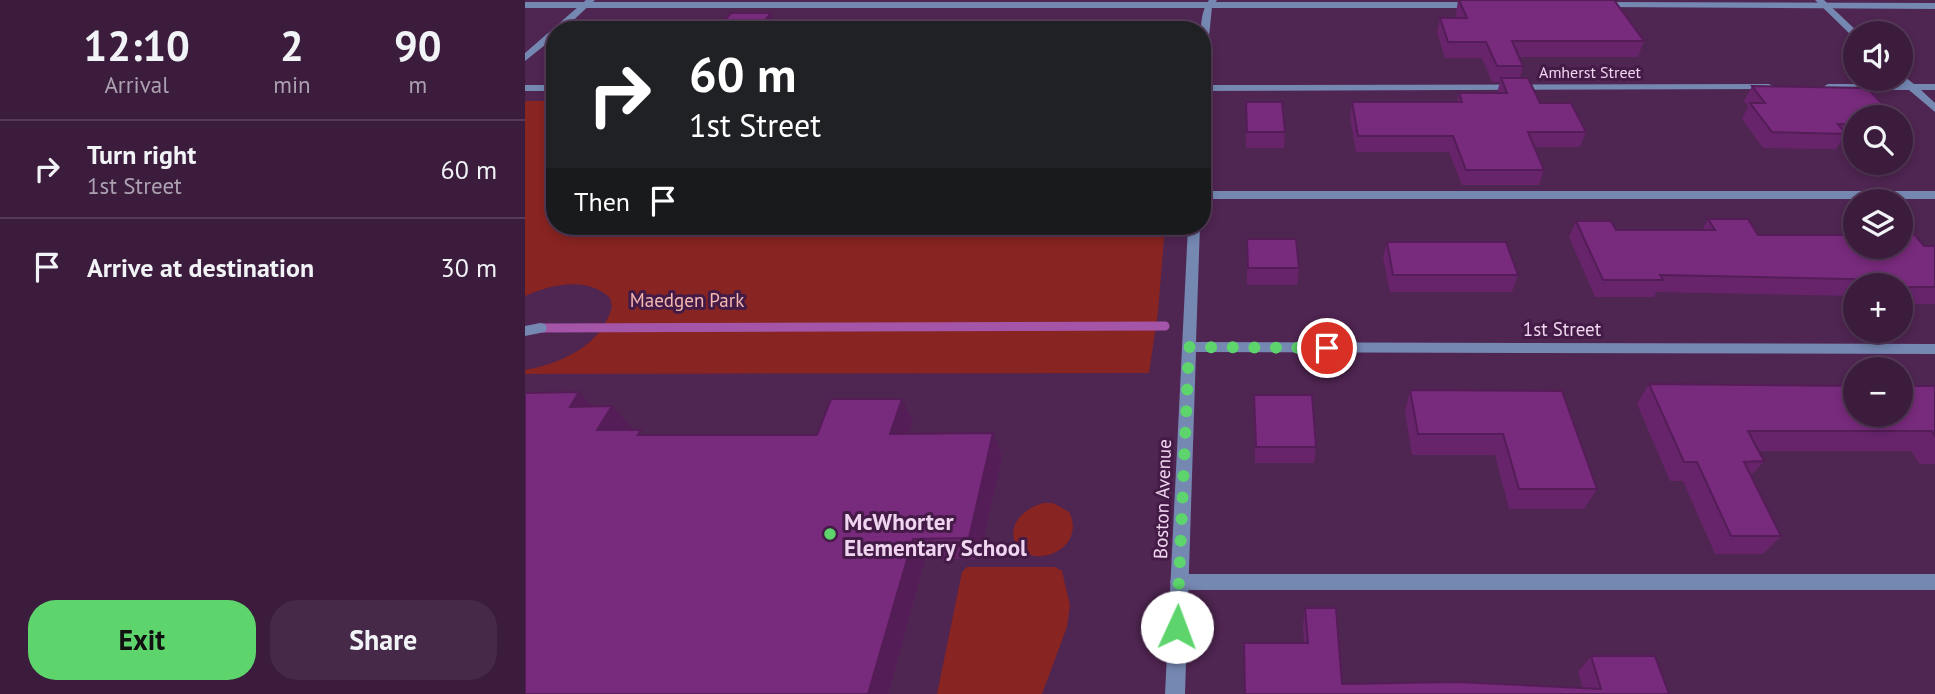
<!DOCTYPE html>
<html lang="en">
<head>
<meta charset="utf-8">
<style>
	:root { --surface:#3b1c3d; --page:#462948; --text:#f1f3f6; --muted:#aca1b0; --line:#543a57; --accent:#5dd56c }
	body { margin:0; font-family:"PT Sans",sans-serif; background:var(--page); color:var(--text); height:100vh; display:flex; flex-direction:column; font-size:26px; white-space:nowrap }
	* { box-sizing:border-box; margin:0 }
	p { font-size:23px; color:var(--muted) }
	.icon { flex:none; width:38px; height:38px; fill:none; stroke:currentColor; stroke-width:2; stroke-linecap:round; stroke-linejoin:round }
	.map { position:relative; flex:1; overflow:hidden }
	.drawer { display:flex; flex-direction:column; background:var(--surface); width:525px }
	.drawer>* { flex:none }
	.banner { position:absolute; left:21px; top:21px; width:665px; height:214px; border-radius:28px; box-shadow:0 4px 10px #0003,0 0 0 2px var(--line); background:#202124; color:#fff; overflow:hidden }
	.tools { position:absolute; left:1318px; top:21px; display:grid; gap:14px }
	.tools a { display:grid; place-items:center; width:70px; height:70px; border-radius:50%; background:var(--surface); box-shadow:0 4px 10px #0003,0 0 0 2px var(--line); font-size:35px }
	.pin { position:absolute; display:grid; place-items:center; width:60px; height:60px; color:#fff; margin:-30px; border:4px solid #fff; border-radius:50%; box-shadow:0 2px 7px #0007 }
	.me { position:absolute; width:77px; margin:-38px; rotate:2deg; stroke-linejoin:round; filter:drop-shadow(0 0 5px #0008) }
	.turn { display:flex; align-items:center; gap:24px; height:147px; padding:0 28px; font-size:32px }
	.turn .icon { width:91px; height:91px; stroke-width:2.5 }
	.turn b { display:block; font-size:49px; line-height:60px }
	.then { display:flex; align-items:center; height:66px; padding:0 28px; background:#0003; gap:14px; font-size:26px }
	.eta { display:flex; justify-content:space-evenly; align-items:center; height:119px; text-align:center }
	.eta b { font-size:42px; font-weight:800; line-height:49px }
	.action { display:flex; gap:14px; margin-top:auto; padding:14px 28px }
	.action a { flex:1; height:80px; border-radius:28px; background:var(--accent); color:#111; font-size:28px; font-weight:800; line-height:80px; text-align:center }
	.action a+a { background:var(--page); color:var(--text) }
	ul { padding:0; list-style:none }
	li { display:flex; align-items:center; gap:21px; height:98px; padding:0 28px; border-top:2px solid var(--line) }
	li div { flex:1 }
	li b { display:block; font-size:26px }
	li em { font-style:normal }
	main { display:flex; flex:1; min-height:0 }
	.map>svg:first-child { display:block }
</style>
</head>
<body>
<main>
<section class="drawer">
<div class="eta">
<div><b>12:10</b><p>Arrival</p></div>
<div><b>2</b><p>min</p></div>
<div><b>90</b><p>m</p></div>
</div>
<ul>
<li><svg class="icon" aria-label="right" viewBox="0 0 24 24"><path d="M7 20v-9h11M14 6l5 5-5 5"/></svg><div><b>Turn right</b><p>1st Street</p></div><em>60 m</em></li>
<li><svg class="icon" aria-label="arrive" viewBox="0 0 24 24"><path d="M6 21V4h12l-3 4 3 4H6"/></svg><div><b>Arrive at destination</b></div><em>30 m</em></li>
</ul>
<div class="action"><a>Exit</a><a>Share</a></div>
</section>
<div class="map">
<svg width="1410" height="694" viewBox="0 0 1410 694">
	<rect width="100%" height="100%" fill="#4f2551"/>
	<!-- green -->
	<g fill="#882422">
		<path d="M0,101H30V226H640L633,312L624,373L0,374V370C37,363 76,346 87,307L85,298C63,276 26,284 0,296Z"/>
		<path d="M518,503H528L544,512C561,544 518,569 493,549C480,527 496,510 518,503Z"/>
		<path d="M442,567H530L537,571L545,605L542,627L517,694H412L437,572Z"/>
	</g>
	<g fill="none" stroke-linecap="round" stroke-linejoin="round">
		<!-- stream -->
		<path stroke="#a555a8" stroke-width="9" d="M15,328L640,326"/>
		<!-- lane -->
		<g fill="#7588b2" fill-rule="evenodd">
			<path d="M0,2H951L955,5L951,8H0Z"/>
			<path d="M1076,2L1410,3V9L1073,7V3Z"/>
			<rect x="677" y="191" width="733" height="8"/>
			<path d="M654,574H1410V590H654L648,588L645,582L648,576Z"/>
		</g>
		<!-- street -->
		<g fill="#7588b2" fill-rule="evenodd">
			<path d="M61,0H70L38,30H30V37L0,61V53Z"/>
			<path d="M684,0H692L687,7L682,57L677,60C677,40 672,17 684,0Z"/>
			<path d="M1290,0H1299L1334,33H1330V37L1327,36Z"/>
			<path d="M1376,74L1389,84H1410V90H1396L1410,103V112L1384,90H1303L1298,87L1303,84H1378L1372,79H1376Z"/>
			<path d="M1244,84L1249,87L1248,89L677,91V85Z"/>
			<rect x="0" y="85" width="30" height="6"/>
			<path d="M663,226H675L671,342L1410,344V354L671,352L660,694H640Z"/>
			<path d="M15,323L20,324L22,328L20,332L0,336V326Z"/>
		</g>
	</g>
	<!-- wall -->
	<g fill="#67246b">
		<path d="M933,0H1089L1119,41L1113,57H994L998,66L995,78L1015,103L1061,132L1055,147H1009L1019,170L1014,185H937L924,152H831L825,118L827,102H932L934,93H972L975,82H967L957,58H920L912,33L915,18H932L931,13Z"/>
		<path d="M1227,86L1330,117V135L1327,139H1318L1311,149L1238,148L1217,119L1223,107L1219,101Z"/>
		<path d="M721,102L760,132L759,148H721Z"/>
		<path d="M1183,219L1233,235H1317L1323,227L1399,246H1410V304H1376V285H1330V296L1131,292L1129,297H1070L1044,237L1051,221L1091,230H1177Z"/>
		<path d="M722,239L774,268L772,285H722Z"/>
		<path d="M862,242L993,275L987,292H865L858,258Z"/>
		<path d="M1124,384L1410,386V464H1395L1386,451H1233L1239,461L1226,476L1256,536L1238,554H1190L1158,481H1145L1112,404Z"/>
		<path d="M885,390L1037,391L1072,489L1059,509H984L970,455H887L880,412Z"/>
		<path d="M729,395L791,447L789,463H730Z"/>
		<path d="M87,406L108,429V430L120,435H292L388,422L384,433H468L477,456L454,559H400L363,694H0L68,407Z"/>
		<path d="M780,608L817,684L1058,688L1053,672L1066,656L1144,694H719V643H779L778,625Z"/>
	</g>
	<!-- shaded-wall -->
	<g fill="#541d57">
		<path d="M246,13L252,28L251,30H232Z"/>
		<path d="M54,392L76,415L45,407Z"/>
		<path d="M377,399L388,422L377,456L365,434Z"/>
		<path d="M87,406L108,429L94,453L72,430Z"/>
		<path d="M468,433L477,456L454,559L444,538Z"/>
		<path d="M388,539L400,559L363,694H343Z"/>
	</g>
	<!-- building -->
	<g fill="#782a7c" stroke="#541d57" stroke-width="2">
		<path d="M934,0H1089L1119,41H987L998,66H972L961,42H923L915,18H942Z"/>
		<path d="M206,13H246L232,30H191Z"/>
		<path d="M976,78H1003L1015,103H1046L1061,132H1003L1019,170H941L928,136H833L827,102H937L934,93H982Z"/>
		<path d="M1227,86L1342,88L1370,117H1330V124H1313L1321,134L1247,132L1225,103H1240Z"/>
		<path d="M721,102H757L760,132H722Z"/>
		<path d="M1183,219H1223L1233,235H1329L1323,227H1330V247H1376V227H1383L1399,246H1410V287H1376V285H1369L1364,280L1135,275L1138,280H1078L1051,221H1086L1091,230H1190Z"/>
		<path d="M722,239H771L774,268H723Z"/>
		<path d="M862,242H981L993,275H868Z"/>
		<path d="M1124,384L1330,386V415H1376V386H1410V436L1407,431H1223L1239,461L1219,462L1256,536H1206L1172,462H1159Z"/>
		<path d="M885,390L1037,391L1072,489H994L978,434H893Z"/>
		<path d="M54,392L45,407L87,406L72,430H116L113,435H292L306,399H377L365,434L468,433L444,538L388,539L343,694H0V393Z"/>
		<path d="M729,395H787L791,447H731Z"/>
		<path d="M780,608H811L817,684L933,682L1076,689L1066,656H1130L1144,694H720L719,643H783Z"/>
	</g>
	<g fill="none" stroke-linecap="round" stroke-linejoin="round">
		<!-- route -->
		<path stroke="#5dd56c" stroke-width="12" stroke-dasharray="0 21.6" d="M652,627L664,347L802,348"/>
	</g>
	<!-- markers -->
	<circle fill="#5dd56c" stroke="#441b46" stroke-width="2.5" cx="305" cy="534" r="7"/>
	<g text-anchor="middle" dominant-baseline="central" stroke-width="6" stroke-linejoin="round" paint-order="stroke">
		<!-- far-street labels -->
		<g font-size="16" fill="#efd5ef" stroke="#441b46">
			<text x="1065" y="72">Amherst Street</text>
		</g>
		<!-- park labels -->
		<g font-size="19" fill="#f5b8b1" stroke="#441b46">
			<text x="162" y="300">Maedgen Park</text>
		</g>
		<!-- street labels -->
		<g font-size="19" fill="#efd5ef" stroke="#441b46">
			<text x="1037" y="329">1st Street</text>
			<text transform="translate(637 499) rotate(-88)">Boston Avenue</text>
		</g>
		<!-- near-poi labels -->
		<g font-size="23" font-weight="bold" fill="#efd5ef" stroke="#441b46" text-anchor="start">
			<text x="319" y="521">McWhorter<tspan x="319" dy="26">Elementary School</tspan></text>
		</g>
	</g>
</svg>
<div class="tools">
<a><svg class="icon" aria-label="sound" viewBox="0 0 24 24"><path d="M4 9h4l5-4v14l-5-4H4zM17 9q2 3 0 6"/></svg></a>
<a><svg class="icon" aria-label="search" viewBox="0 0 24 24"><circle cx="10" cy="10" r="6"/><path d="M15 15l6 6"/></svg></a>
<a><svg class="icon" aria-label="layers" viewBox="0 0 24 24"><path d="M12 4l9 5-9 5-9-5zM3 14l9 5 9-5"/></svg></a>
<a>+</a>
<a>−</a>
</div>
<div class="pin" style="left:802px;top:348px;background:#d93025"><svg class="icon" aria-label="arrive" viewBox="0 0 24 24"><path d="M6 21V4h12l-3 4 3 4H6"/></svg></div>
<svg class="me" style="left:652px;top:627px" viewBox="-20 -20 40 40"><circle r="19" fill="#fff"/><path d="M0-13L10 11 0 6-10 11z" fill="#5dd56c"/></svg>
<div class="banner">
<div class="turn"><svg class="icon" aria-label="right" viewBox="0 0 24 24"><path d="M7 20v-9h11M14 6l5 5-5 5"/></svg><div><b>60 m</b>1st Street</div></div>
<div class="then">Then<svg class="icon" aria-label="arrive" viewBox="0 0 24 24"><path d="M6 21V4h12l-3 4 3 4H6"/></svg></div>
</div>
</div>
</main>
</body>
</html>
